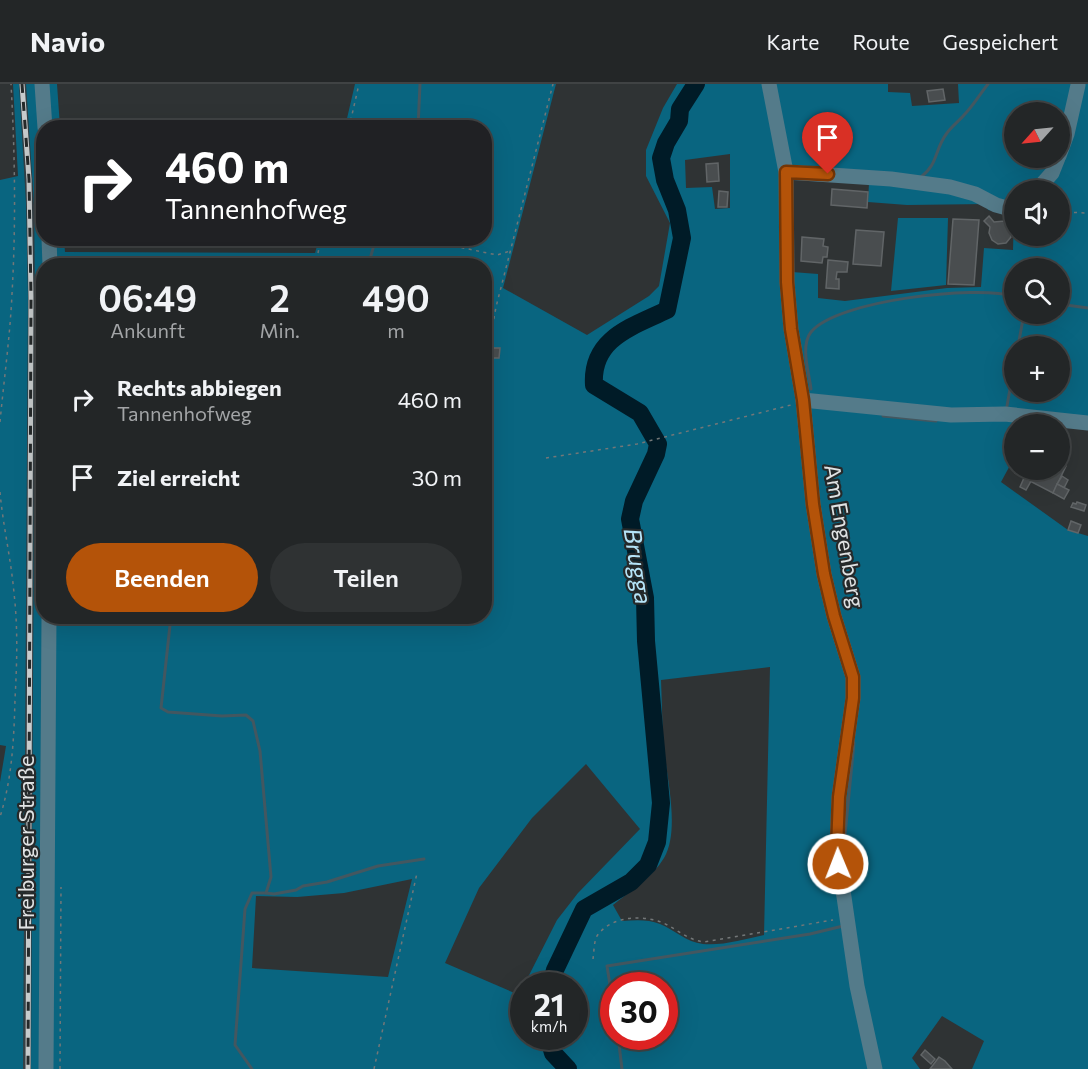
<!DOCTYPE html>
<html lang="de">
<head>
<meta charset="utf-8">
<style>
	:root { --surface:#232627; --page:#2f3233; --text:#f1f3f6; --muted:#a3a5a7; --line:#404344; --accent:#b45309 }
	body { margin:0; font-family:Commissioner,sans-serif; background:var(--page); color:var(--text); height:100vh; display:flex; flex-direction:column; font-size:22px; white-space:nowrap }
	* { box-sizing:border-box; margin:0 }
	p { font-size:20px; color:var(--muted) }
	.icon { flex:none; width:33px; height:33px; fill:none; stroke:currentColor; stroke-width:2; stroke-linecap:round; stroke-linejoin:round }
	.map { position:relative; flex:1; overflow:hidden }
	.panel { position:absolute; left:36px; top:174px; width:456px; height:366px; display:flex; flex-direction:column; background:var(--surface); border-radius:24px; box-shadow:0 6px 24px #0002,0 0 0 2px var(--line) }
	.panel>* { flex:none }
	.banner { position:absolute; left:36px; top:36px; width:456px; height:126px; border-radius:24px; box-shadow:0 6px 24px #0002,0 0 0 2px var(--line); background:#202124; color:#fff; overflow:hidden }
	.needle { width:39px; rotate:243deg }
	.tools { position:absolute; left:1004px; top:18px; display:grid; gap:12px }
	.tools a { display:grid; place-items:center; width:66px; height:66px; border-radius:50%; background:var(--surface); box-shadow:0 6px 24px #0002,0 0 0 2px var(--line); font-size:30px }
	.speed { position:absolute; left:510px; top:888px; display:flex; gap:12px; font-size:30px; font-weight:700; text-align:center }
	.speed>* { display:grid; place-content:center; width:78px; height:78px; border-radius:50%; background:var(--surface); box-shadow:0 6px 24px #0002,0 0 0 2px var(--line); line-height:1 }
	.speed small { font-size:15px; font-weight:400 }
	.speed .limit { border:9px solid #d22; background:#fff; color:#111 }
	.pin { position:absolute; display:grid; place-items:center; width:51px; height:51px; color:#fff; margin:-62px -26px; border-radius:50% 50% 50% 0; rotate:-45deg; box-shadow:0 0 6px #0007 }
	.pin .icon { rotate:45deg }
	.me { position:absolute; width:66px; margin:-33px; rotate:359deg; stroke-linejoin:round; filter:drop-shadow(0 0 4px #0008) }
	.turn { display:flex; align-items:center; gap:21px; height:126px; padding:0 30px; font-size:27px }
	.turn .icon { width:78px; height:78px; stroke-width:2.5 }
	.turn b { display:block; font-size:42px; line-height:51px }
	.eta { display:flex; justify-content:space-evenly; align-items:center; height:102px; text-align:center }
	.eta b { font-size:36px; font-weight:600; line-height:42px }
	.button { display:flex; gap:12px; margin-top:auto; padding:12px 30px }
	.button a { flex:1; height:69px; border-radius:36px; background:var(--accent); color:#fff; font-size:24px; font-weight:600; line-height:69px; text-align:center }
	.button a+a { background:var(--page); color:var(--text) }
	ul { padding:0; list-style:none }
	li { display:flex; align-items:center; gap:18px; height:78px; padding:0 30px }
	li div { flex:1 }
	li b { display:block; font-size:22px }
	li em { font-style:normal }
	header { display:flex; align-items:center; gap:36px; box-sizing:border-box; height:84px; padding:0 30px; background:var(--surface); border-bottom:2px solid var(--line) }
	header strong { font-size:28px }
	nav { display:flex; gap:33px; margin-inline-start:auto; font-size:21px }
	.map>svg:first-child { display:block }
</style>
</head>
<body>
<header>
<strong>Navio</strong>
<nav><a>Karte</a><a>Route</a><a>Gespeichert</a></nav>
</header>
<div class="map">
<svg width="1088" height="985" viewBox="0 0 1088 985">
	<rect width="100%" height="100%" fill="#2f3334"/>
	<!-- built -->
	<path fill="#364045" d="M19,0H26L34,121L35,214L31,985H23L28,212L26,119Z"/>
	<!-- green -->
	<g fill="#096580" fill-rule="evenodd">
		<path d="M13,0H19L26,119L28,212L23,985H0V698L6,662L0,661V96L18,92Z"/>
		<path d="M26,0H57L60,43L44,44V154L64,155L65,168L315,169L319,155L484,154V44L345,43L355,0H556L503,204L587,251L649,212L659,202L670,139L646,92V66L663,24L677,0H888V8L910,9L912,22L959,19L958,0H1088V340H1014V374L1001,398L1068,446L1088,452V985H972L984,957L942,932L912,974L920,985H31L35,214L34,121ZM1014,28H1059V74H1014ZM730,70V124L715,125L712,103L686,104L685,76ZM791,93L869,99L868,118L907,121L986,120L988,126L1014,130L1013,166L984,164L981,203L947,204L845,217L818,214V190L792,188ZM1014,106H1059V152H1014ZM44,182H484V532H44ZM1014,184H1059V230H1014ZM1014,262H1059V308H1014ZM770,583L764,851C745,855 722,862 703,860C686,858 675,846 660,840C648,835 635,836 622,837L613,821C630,807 652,794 664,774C680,747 667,695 664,665C662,642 662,619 661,596ZM586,680L640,745L578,809L557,836L519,911L445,879L479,804L532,734ZM412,795L388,893L252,884L256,812L297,813L344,809ZM524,902H574V952H524ZM614,902H664V952H614Z"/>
		<path d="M898,134H948L946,201L891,207Z"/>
	</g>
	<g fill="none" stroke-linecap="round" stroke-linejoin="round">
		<!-- stream -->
		<g stroke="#435760" stroke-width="3">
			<path d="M418,44L420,0"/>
			<path d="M921,93C939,79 934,66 947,49C952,42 959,37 964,31C973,22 980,10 988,0"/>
			<path d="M368,182L376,154"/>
			<path d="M1059,220L1088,224"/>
			<path d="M1018,262L1024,230"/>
			<path d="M811,305C809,288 800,262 811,248C837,216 976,201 1014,212"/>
			<path d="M1007,322L1014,282"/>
			<path d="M883,332L936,337"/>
			<path d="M171,532L161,624L168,628L222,632L246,631L253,637L260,667L271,793L266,809H252L245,825L235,961L252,985"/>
			<path d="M845,751L854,659"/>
			<path d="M266,809L274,810L296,806L303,802L327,798L378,782L424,775"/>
			<path d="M614,926L607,882L810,850L843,842"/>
			<path d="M618,952L622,985"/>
		</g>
		<!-- river -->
		<g stroke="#001b27" stroke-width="18">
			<path d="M551,902L555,886L584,825L631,798L648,781L657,758L661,719L646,557L645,514L630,435L634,417L656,370L658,360L640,329L594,301C591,254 632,243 667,226L682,154L677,126L665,96L661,74L666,59L679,37L680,25L696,0"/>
			<path d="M548,952L553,969L568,985"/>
		</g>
	</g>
	<!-- building -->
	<g fill="#494d4f" stroke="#616567" stroke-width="1.5">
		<path d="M943,5L945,16L929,18L927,7Z"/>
		<path d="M1029,18L1032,23L1040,28L1028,27L1025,20Z"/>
		<path d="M718,79L719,97L707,98L706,80Z"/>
		<path d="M832,105L868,108L867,124L831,121Z"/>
		<path d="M719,107L728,108L727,123H718Z"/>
		<path d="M989,132L994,138L1005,137L1011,141V153L1006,159L998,160L992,156L989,149L990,143L984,137Z"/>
		<path d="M953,135L979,136L974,201L948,200Z"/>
		<path d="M856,146L884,148L881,182L853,180Z"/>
		<path d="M802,153L824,155L823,162L828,163L827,173H823L822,179L801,177Z"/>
		<path d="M828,176L848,178L847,188H837L836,195H839V205L826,204Z"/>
		<path d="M492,264H500L499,274H491Z"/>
		<path d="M1059,378L1066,382L1053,409L1024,394L1029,386H1059Z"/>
		<path d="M1017,386H1029L1024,394L1015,389Z"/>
		<path d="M1062,392L1068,396L1064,404L1057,400Z"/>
		<path d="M1024,394L1031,397L1026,406L1020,403Z"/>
		<path d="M1057,400L1069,406L1064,415L1053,409Z"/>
		<path d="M1077,418L1086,421L1084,427L1071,423L1073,419L1076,420Z"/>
		<path d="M1071,437L1081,441L1078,449L1068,446Z"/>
		<path d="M925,966L935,975L931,980L921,971Z"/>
		<path d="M939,973L945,977L952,985H930Z"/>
	</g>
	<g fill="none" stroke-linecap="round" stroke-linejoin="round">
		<!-- path -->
		<g stroke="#737778" stroke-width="1.5" stroke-dasharray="3 4.5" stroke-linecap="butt">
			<path d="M349,44L359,0"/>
			<path d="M1059,128L1088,129"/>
			<path d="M454,162L497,171L510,167"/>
			<path d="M318,169L321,154"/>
			<path d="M487,272L496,223L553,0"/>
			<path d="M0,338C4,295 10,253 12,210C16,140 15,70 11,0"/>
			<path d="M546,374L637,360L791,321"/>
			<path d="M0,408C3,442 11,475 14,509C18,544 17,579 15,615C14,655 12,695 0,733"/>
			<path d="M593,875C594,868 594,857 597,852C610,833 638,831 658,837C674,842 686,856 704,858L833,836"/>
			<path d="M60,985L61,803"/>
			<path d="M374,985L417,789"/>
		</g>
		<!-- minor -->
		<g stroke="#547b8a" stroke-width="15">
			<path d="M42,0L45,44"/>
			<path d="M769,0L786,88L787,198L791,245L803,316L813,420L824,490L834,532L853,593V614L839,713L837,765L857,902L875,985"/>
			<path d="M1059,72L1067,50L1078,1"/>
			<path d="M786,88L891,95L950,103L975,110L996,121L1014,126"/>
			<path d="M1037,106L1052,89L1058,74"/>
			<path d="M49,154L50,182"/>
			<path d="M803,316L951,331L1005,330L1088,339"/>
			<path d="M46,985L49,532"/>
		</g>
		<!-- rail casing -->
		<g stroke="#c7cbcc" stroke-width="5">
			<path id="rail" d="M22,0L29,95L31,213L28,985"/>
		</g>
		<!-- rail -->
		<use href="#rail" stroke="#25292a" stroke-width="3" stroke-dasharray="9" stroke-linecap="butt"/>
	</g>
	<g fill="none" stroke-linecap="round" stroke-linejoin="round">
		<!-- route casing -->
		<g stroke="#753606" stroke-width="15">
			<path id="route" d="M828,90L786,88L787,198L791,245L803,316L813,420L824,490L834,532L853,593V614L839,713L837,765L838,780"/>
		</g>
		<!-- route -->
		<use href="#route" stroke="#b45309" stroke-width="10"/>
	</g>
	<g text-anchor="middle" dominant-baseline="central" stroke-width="4.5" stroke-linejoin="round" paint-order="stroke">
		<!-- street labels -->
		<g font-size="22" fill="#e0e3e4" stroke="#25292a">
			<text transform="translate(845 452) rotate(80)">Am Engenberg</text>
			<text transform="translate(25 759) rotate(-90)">Freiburger Straße</text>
		</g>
		<!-- water labels -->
		<g font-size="24" font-style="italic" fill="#b5e4f8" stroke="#25292a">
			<text transform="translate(639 482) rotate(81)">Brugga</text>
		</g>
	</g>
</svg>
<div class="tools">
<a><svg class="needle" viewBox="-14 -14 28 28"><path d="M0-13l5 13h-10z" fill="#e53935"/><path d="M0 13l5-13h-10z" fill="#a3a5a7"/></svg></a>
<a><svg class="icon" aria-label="sound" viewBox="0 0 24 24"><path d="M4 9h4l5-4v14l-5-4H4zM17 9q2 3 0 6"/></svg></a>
<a><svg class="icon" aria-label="search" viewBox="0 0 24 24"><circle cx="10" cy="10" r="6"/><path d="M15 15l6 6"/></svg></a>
<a>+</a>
<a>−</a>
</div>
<div class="speed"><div>21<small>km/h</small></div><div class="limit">30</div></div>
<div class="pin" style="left:828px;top:90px;background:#d93025"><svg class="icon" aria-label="arrive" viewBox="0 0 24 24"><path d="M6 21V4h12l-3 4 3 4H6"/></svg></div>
<svg class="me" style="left:838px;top:780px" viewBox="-20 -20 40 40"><circle r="17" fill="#b45309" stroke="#fff" stroke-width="3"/><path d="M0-11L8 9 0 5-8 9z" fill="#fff"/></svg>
<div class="banner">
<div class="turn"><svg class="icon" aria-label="right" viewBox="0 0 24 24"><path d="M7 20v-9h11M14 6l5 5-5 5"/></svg><div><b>460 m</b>Tannenhofweg</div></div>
</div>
<section class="panel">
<div class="eta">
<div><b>06:49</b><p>Ankunft</p></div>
<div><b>2</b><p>Min.</p></div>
<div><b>490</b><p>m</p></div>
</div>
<ul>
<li><svg class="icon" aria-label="right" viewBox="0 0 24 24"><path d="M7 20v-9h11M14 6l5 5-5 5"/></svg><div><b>Rechts abbiegen</b><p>Tannenhofweg</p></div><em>460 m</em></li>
<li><svg class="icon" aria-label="arrive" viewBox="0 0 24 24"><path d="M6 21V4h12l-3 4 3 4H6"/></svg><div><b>Ziel erreicht</b></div><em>30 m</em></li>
</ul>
<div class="button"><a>Beenden</a><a>Teilen</a></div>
</section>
</div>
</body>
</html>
